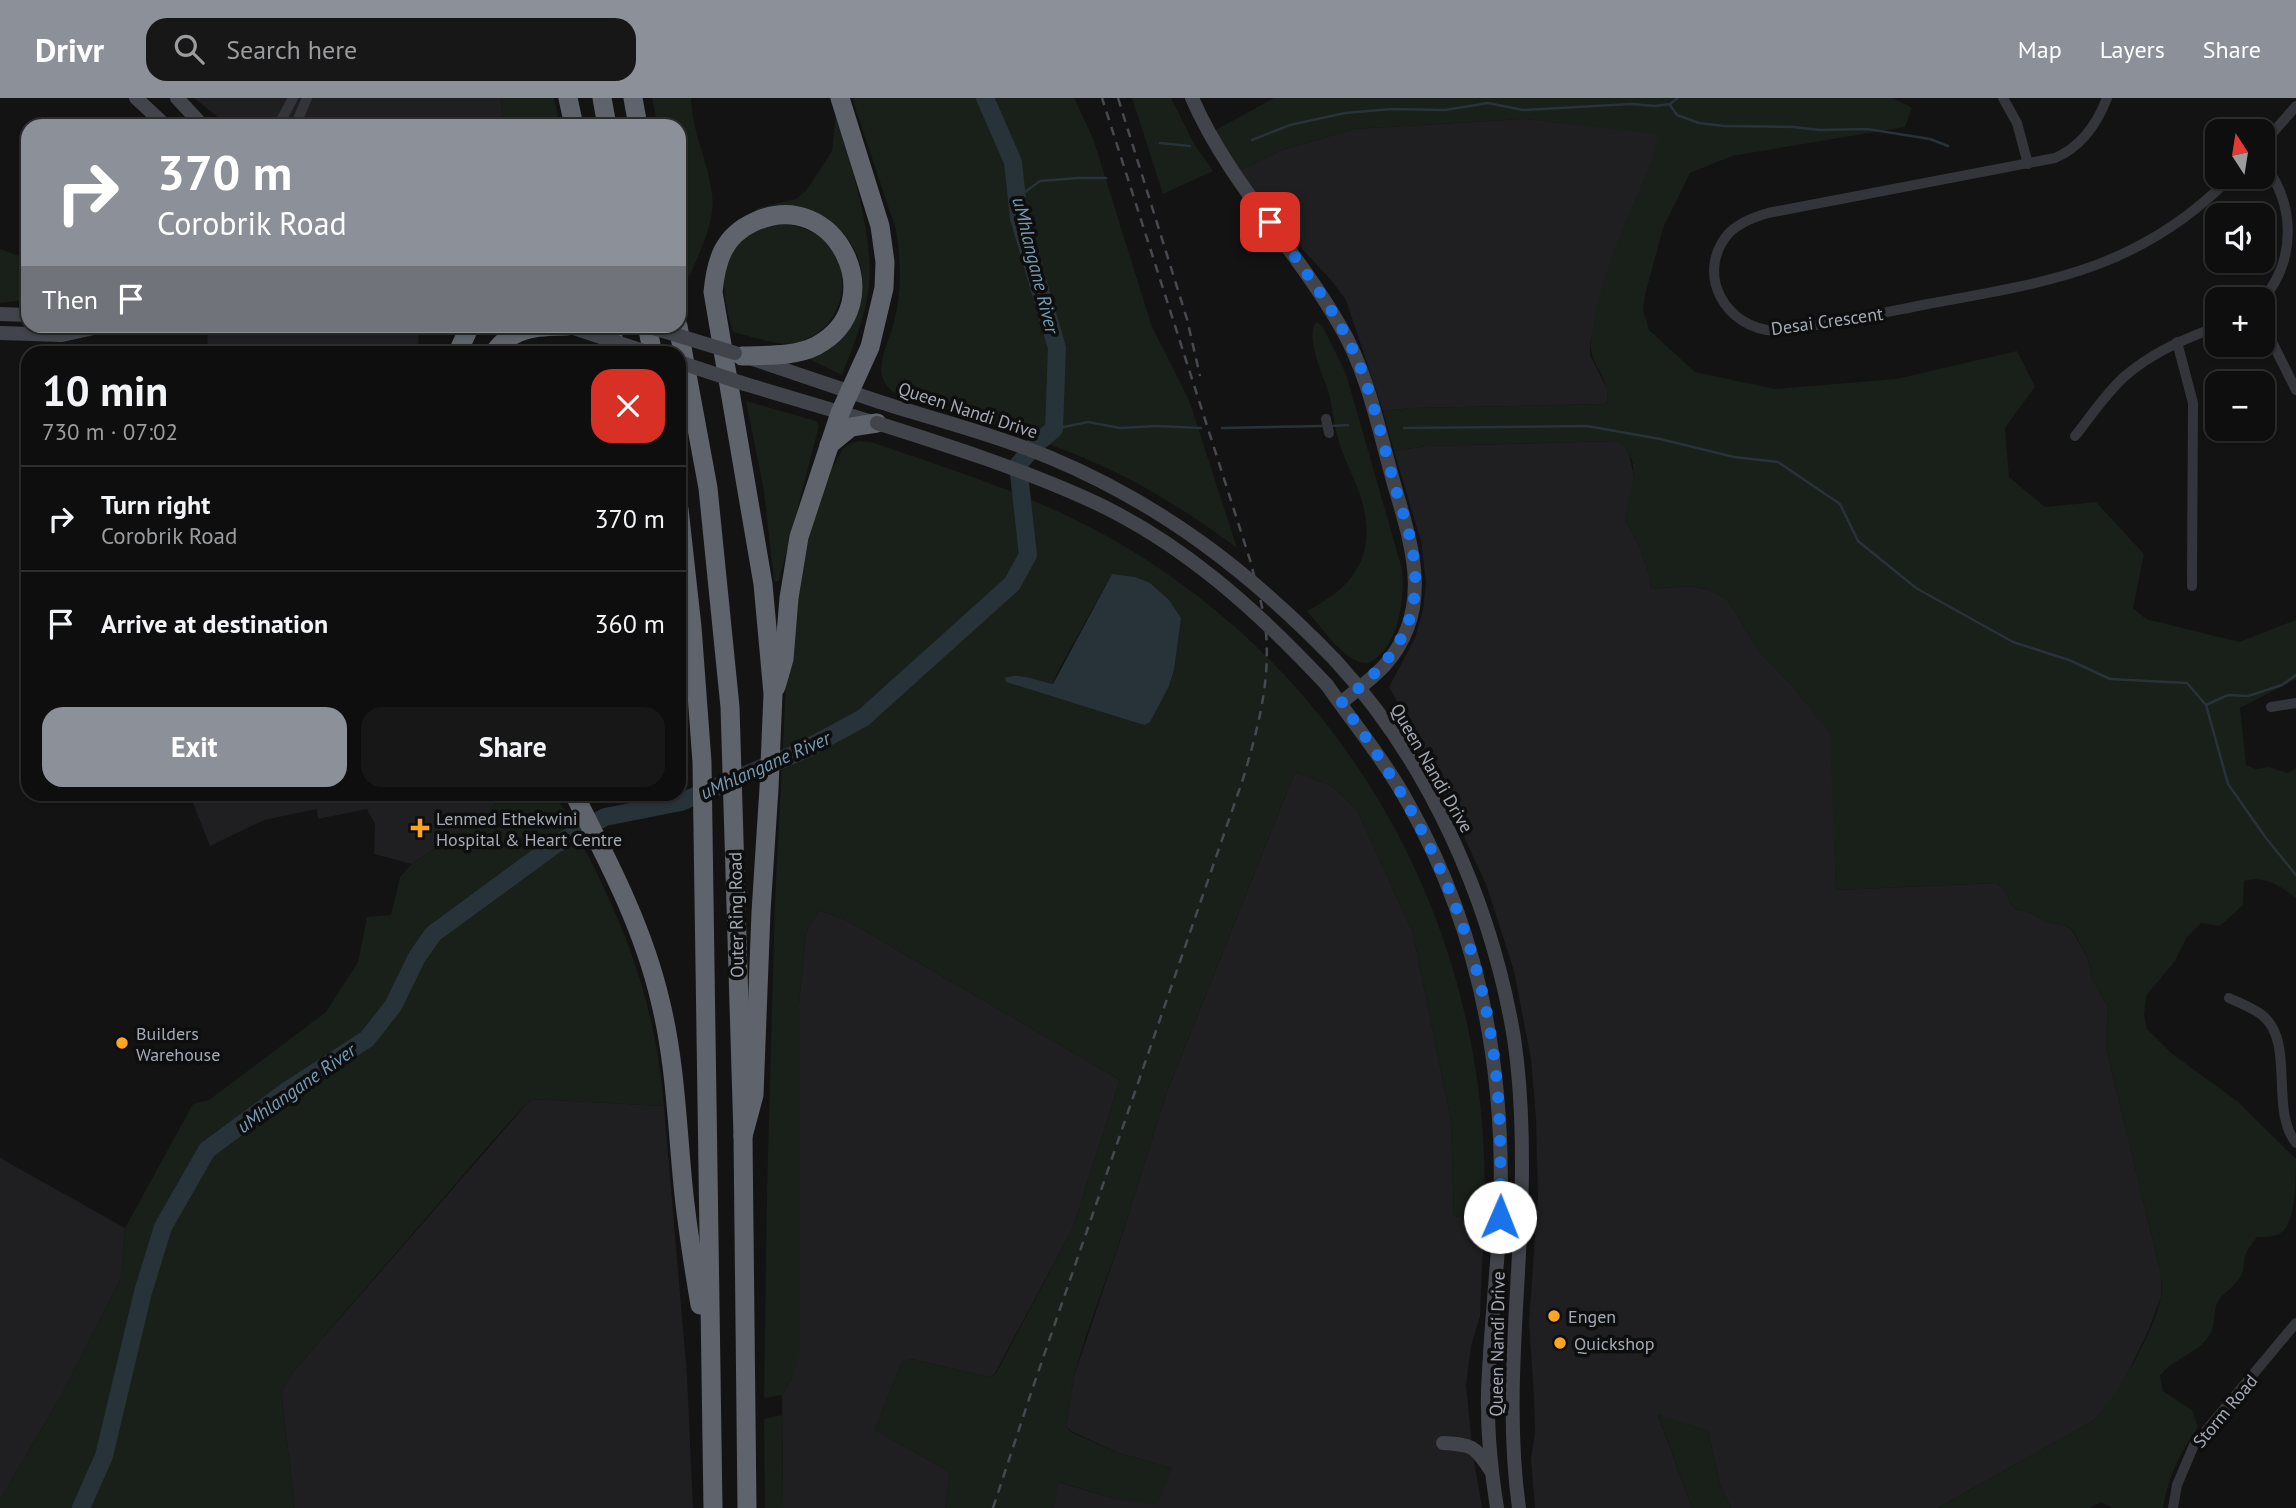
<!DOCTYPE html>
<html lang="en">
<head>
<meta charset="utf-8">
<style>
	:root { --surface:#0e0e0f; --page:#171718; --text:#f1f3f6; --muted:#9b9c9e; --line:#2e2e2f; --accent:#8c9099 }
	body { margin:0; font-family:"PT Sans",sans-serif; background:var(--page); color:var(--text); height:100vh; display:flex; flex-direction:column; font-size:26px; white-space:nowrap }
	* { box-sizing:border-box; margin:0 }
	p { font-size:23px; color:var(--muted) }
	.icon { flex:none; width:38px; height:38px; fill:none; stroke:currentColor; stroke-width:2; stroke-linecap:round; stroke-linejoin:round }
	.map { position:relative; flex:1; overflow:hidden }
	.panel { position:absolute; left:21px; top:248px; width:665px; height:455px; display:flex; flex-direction:column; background:var(--surface); border-radius:21px; box-shadow:0 2px 5px #0004,0 0 0 2px var(--line) }
	.panel>* { flex:none }
	.top-card { position:absolute; left:21px; top:21px; width:665px; height:214px; border-radius:21px; box-shadow:0 2px 5px #0004,0 0 0 2px var(--line); background:#8c9099; color:#fff; overflow:hidden }
	.needle { width:46px; rotate:348deg }
	.buttons { position:absolute; left:2205px; top:21px; display:grid; gap:14px }
	.buttons a { display:grid; place-items:center; width:70px; height:70px; border-radius:14px; background:var(--surface); box-shadow:0 2px 5px #0004,0 0 0 2px var(--line); font-size:35px }
	.pin { position:absolute; display:grid; place-items:center; width:60px; height:60px; color:#fff; margin:-30px; border-radius:14px; box-shadow:0 4px 10px #0006 }
	.me { position:absolute; width:77px; margin:-38px; rotate:1deg; stroke-linejoin:round; filter:drop-shadow(0 0 5px #0008) }
	.turn { display:flex; align-items:center; gap:24px; height:147px; padding:0 21px; font-size:32px }
	.turn .icon { width:91px; height:91px; stroke-width:2.5 }
	.turn b { display:block; font-size:49px; line-height:60px }
	.then { display:flex; align-items:center; height:66px; padding:0 21px; background:#0003; gap:14px; font-size:26px }
	.round { display:grid; place-items:center; flex:none; width:74px; height:74px; border-radius:21px; background:var(--page) }
	.headline { display:flex; align-items:center; justify-content:space-between; height:119px; padding:0 21px }
	h1 { font-size:42px; font-weight:700; line-height:52px }
	.primary-button { display:flex; gap:14px; margin-top:auto; padding:14px 21px }
	.primary-button a { flex:1; height:80px; border-radius:21px; background:var(--accent); color:#fff; font-size:28px; font-weight:700; line-height:80px; text-align:center }
	.primary-button a+a { background:var(--page); color:var(--text) }
	ul { padding:0; list-style:none }
	li { display:flex; align-items:center; gap:21px; height:105px; padding:0 21px; border-top:2px solid var(--line) }
	li div { flex:1 }
	li b { display:block; font-size:26px }
	li em { font-style:normal }
	header { display:flex; align-items:center; gap:42px; box-sizing:border-box; height:98px; padding:0 35px; background:var(--accent); color:#fff }
	header strong { font-size:33px }
	nav { display:flex; gap:38px; margin-inline-start:auto; font-size:24px }
	.search { width:490px; height:63px; background:var(--page); display:flex; align-items:center; gap:18px; box-sizing:border-box; padding:0 24px; border-radius:21px; color:var(--muted); font-size:26px }
	.map>svg:first-child { display:block }
</style>
</head>
<body>
<header>
<strong>Drivr</strong>
<div class="search"><svg class="icon" aria-label="search" viewBox="0 0 24 24"><circle cx="10" cy="10" r="6"/><path d="M15 15l6 6"/></svg>Search here</div>
<nav><a>Map</a><a>Layers</a><a>Share</a></nav>
</header>
<div class="map">
<svg width="2296" height="1410" viewBox="0 0 2296 1410">
	<rect width="100%" height="100%" fill="#131314"/>
	<!-- built -->
	<g fill="#1f1f21">
		<path d="M194,0H501L503,28H229Z"/>
		<path d="M1523,21L1660,35L1655,57L1621,137L1601,199L1590,246V257L1608,292L1607,304L1604,306L1412,310L1383,313L1346,202L1332,183L1278,125L1240,72L1282,52L1354,31Z"/>
		<path d="M207,228H419L418,255H208Z"/>
		<path d="M1618,343L1625,348L1629,355L1635,384L1625,421L1639,448L1649,475L1651,491L1692,488L1709,492L1727,501L1761,556L1792,587L1831,636L1836,792L1996,785L2006,793L2010,805L2015,811L2031,815L2045,823L2066,828L2072,832L2088,861L2092,881L2108,908L2106,949L2161,1176V1199L2149,1231L2122,1287L2113,1301L2093,1323L1938,1410H1731L1720,1387L1708,1333L1658,1317L1692,1410H1535L1531,1361L1535,1333L1534,1300L1529,1224L1538,1098L1536,1021L1531,961L1514,873L1486,786L1447,703L1415,650L1408,624L1389,589L1415,540L1423,512L1426,484L1421,443L1394,353L1426,348Z"/>
		<path d="M1295,674L1332,688L1357,712L1413,835L1451,1023L1454,1118L1484,1122L1480,1218L1471,1248L1466,1287L1473,1357L1482,1410H1053L1058,1384L1115,1401L1172,1370L1118,1355L1071,1333L1066,1328L1074,1278L1125,1128L1165,999Z"/>
		<path d="M190,697H502L488,714L412,766L374,756L375,726L367,711L318,721L317,711L264,722L210,748Z"/>
		<path d="M819,812L846,822L1120,982L1073,1130L994,1277L988,1279L911,1261L902,1264L875,1332L950,1374L945,1410H783L782,1297L792,1280L799,1089V906L806,835Z"/>
		<path d="M531,1001L664,1008L687,1278L693,1410H295L281,1294L293,1274Z"/>
		<path d="M0,1060L125,1130L121,1180L61,1298L0,1402Z"/>
	</g>
	<!-- green -->
	<g fill="#191f19" fill-rule="evenodd">
		<path d="M501,0H554L560,28H503Z"/>
		<path d="M652,0H691C692,34 708,63 712,96C716,124 699,154 689,180L679,131V28H658Z"/>
		<path d="M852,0H1074L1093,40L1152,229L1189,302L1237,450C1194,418 1149,389 1100,367C1033,337 962,317 893,294C886,288 881,280 881,271C882,255 890,239 894,224C902,193 901,163 896,132Z"/>
		<path d="M1132,0H1171L1194,46L1213,73L1163,96Z"/>
		<path d="M1274,0H1893L1912,10L1905,29L1732,58L1690,75L1663,130L1645,197L1643,212L1649,232L1695,274L1775,291L1896,281L2017,253L2035,289L2005,330L2009,379L2045,409L2096,404L2144,456L2133,510L2146,521L2239,544L2296,522V581L2240,610L2246,667L2256,671L2269,669L2287,675L2295,671L2296,668V800C2280,788 2264,777 2244,783L2243,807L2220,828L2201,825L2187,839L2175,863L2146,898L2144,917L2147,931L2171,955L2237,1003L2296,1061C2296,1082 2296,1128 2279,1136C2272,1139 2264,1139 2257,1139C2253,1145 2247,1151 2245,1158C2243,1165 2245,1171 2241,1178C2234,1189 2225,1194 2219,1202C2212,1212 2217,1227 2209,1238C2197,1256 2172,1261 2160,1278L2163,1293L2192,1312L2198,1329C2179,1357 2169,1377 2163,1410H2112L2101,1404L2090,1410H1938L2093,1323C2117,1300 2156,1230 2161,1198C2162,1191 2161,1183 2161,1176L2106,949L2108,908L2092,881L2088,861L2073,832L2066,828L2044,823L2031,815L2015,811L2010,805L2006,793L1996,785L1836,792L1830,636L1792,587L1761,556L1727,501L1709,492L1692,488L1651,491L1649,475L1639,448L1625,421C1628,395 1646,364 1618,343L1426,348L1394,353L1383,313L1412,310L1604,306L1607,304C1612,281 1588,266 1591,244C1595,208 1608,169 1621,136C1634,102 1652,71 1659,36L1523,21L1354,31L1282,52L1240,72L1214,33Z"/>
		<path d="M836,14C850,67 874,134 869,189C865,220 853,249 842,277L809,261C855,242 879,188 850,144C843,135 833,123 822,119C809,114 762,119 746,119L758,110L796,101L806,93L832,53Z"/>
		<path d="M787,126C801,129 816,134 826,144C858,176 841,234 797,245C781,249 750,238 733,234C722,195 712,150 760,130C768,127 779,127 787,126Z"/>
		<path d="M0,151L19,158L28,167L27,199L17,203L0,205Z"/>
		<path d="M1316,224L1322,227L1346,276L1402,471C1405,500 1399,552 1368,565C1346,567 1322,529 1307,513C1359,486 1379,452 1359,394C1353,377 1344,361 1339,344C1333,325 1333,305 1326,286C1320,272 1306,237 1316,224Z"/>
		<path d="M746,303L816,323L819,328L779,483H774L764,393Z"/>
		<path d="M860,343L871,344C953,372 1036,398 1112,441C1356,580 1496,843 1484,1122L1454,1118L1451,1023L1413,835L1357,712L1332,688L1295,674L1165,999L1125,1128L1085,1241L1074,1278L1066,1328L1071,1334L1118,1355L1172,1370L1157,1407L1115,1401L1059,1384L1053,1410H945L950,1374L875,1332L902,1263L911,1261L988,1279L995,1277L1073,1130L1120,982L846,822L819,812L806,835L799,906L800,1252L792,1280L782,1297L764,1300L767,1094L775,803L785,604L791,531L805,451L832,370L843,351L851,345ZM1112,476L1180,520L1174,572L1169,588L1144,627L1020,578L1053,586L1057,575Z"/>
		<path d="M502,697H556C614,803 654,886 664,1008L531,1001L504,1030L293,1274L281,1294L295,1410H0V1402L61,1298L121,1180L125,1130L193,1006L209,1002L326,914L358,864L367,819L391,817L400,779L412,766L488,714Z"/>
		<path d="M1658,1316L1708,1333L1720,1387L1731,1410H1692Z"/>
		<path d="M782,1317L783,1410H765L764,1321Z"/>
	</g>
	<!-- water -->
	<path fill="#283239" d="M1112,476L1135,479L1150,485L1169,502L1181,520L1174,572L1169,588L1150,624L1144,627L1006,584L1005,580C1020,574 1038,583 1053,586Z"/>
	<g fill="none" stroke-linecap="round" stroke-linejoin="round">
		<!-- stream -->
		<g stroke="#283239" stroke-width="2.5">
			<path d="M1670,7L1677,17L1699,25L1724,28L1793,29L1820,32L1867,31L1930,41L1948,48"/>
			<path d="M1252,42L1290,27L1345,15L1392,11L1445,12L1488,5L1523,12L1631,6L1655,8L1670,6L1678,0"/>
			<path d="M1160,45L1190,48"/>
			<path d="M1019,115L1022,96L1040,83L1078,80H1106"/>
			<path d="M1330,328L1348,327"/>
			<path d="M1222,330L1323,328"/>
			<path d="M1404,330L1587,328L1660,341L1734,359L1778,364L1840,406L1858,443L1916,490L2013,544L2069,562L2110,581L2187,585L2206,607L2228,686L2266,740L2296,777"/>
			<path d="M1054,331L1088,324L1120,330L1157,328L1201,330"/>
			<path d="M2206,607L2228,597L2248,598L2282,587L2296,577"/>
		</g>
		<!-- river -->
		<path stroke="#283239" stroke-width="18" d="M81,1410L104,1358L143,1194L163,1129L207,1052L288,992L367,941L393,908L417,859L433,836L553,748L605,719L681,704L802,653L863,620L1012,486L1028,457L1018,367L1036,346L1054,331L1057,250L1019,120L1013,64L985,0"/>
		<!-- street -->
		<g stroke="#33353a" stroke-width="10">
			<path d="M2003,0L2017,25L2028,66"/>
			<path d="M2107,0C2097,26 2081,49 2055,60L1768,115C1754,119 1740,124 1729,135C1694,175 1725,231 1776,233C1827,227 1877,216 1928,206C2050,184 2140,171 2231,79"/>
			<path d="M278,28L293,0"/>
			<path d="M295,28L307,0"/>
			<path d="M2263,46L2296,8"/>
			<path d="M2263,65C2296,106 2296,162 2263,201"/>
			<path d="M2263,226L2296,292"/>
			<path d="M2177,244L2193,305L2192,488"/>
			<path d="M1326,321L1329,335"/>
			<path d="M2075,338C2091,318 2106,295 2125,278C2152,255 2183,241 2217,229"/>
			<path d="M2271,609L2296,605"/>
			<path d="M2229,900C2240,905 2253,910 2262,917C2296,944 2269,1011 2296,1045"/>
			<path d="M2173,1410L2177,1387L2194,1347L2296,1225"/>
		</g>
		<!-- secondary -->
		<g stroke="#41444a" stroke-width="14">
			<path d="M136,0L166,28"/>
			<path d="M177,0L203,28"/>
			<path d="M1192,0C1228,83 1294,148 1339,226C1368,274 1379,333 1394,386C1412,448 1434,511 1385,567C1372,581 1355,593 1341,605"/>
			<path d="M0,216L28,217"/>
			<path d="M0,235L62,237L103,228"/>
			<path d="M753,261L880,304"/>
			<path d="M745,286L869,323"/>
			<path d="M1335,562C1429,664 1491,803 1514,940C1520,980 1522,1025 1522,1066C1522,1180 1503,1296 1519,1410"/>
			<path d="M1327,587C1354,626 1385,663 1408,705C1480,833 1506,973 1500,1119C1497,1177 1490,1235 1488,1294C1487,1333 1491,1372 1497,1410"/>
			<path d="M1443,1345C1473,1347 1474,1347 1491,1373"/>
		</g>
		<!-- highway -->
		<g stroke="#5f636b" stroke-width="19">
			<path d="M568,0L574,28"/>
			<path d="M602,0L607,28"/>
			<path d="M633,0L638,28"/>
			<path d="M611,228L616,256"/>
			<path d="M647,228L653,256"/>
			<path d="M678,228L708,390L730,609L743,1038L747,1410"/>
			<path d="M457,256L470,228"/>
			<path d="M493,256C511,229 538,228 567,228"/>
			<path d="M742,258C766,257 794,259 816,248C894,207 836,86 754,124C723,138 716,163 713,194L763,486L773,596L769,690L761,814L754,997L743,1038"/>
			<path d="M829,347L851,329L877,325"/>
			<path d="M679,411L692,529L702,664L713,1410"/>
			<path d="M776,589L784,561L789,500L799,439L840,315L870,249L884,190L885,164L880,128L840,0"/>
			<path d="M574,696C608,763 643,829 660,902C676,966 677,1031 684,1097C688,1134 694,1171 700,1207"/>
		</g>
		<!-- rail -->
		<g stroke="#46494f" stroke-width="2.5" stroke-dasharray="9 7" stroke-linecap="butt">
			<path d="M1118,0L1187,221L1200,278"/>
			<path d="M993,1410L1033,1289L1243,681C1259,627 1273,575 1264,519C1261,501 1255,483 1251,465L1102,0"/>
		</g>
		<!-- secondary-bridge -->
		<g stroke="#41444a" stroke-width="14">
			<path d="M647,228L735,255"/>
			<path d="M574,230L652,256"/>
			<path d="M679,264L745,286"/>
			<path d="M880,304C937,322 996,337 1051,360C1163,407 1251,475 1335,562"/>
			<path d="M877,325C946,347 1016,369 1083,399C1179,441 1257,512 1327,587"/>
		</g>
	</g>
	<g fill="none" stroke-linecap="round" stroke-linejoin="round">
		<!-- route -->
		<path stroke="#1a73e8" stroke-width="12" stroke-dasharray="0 21.6" d="M1270,124C1298,164 1330,204 1351,248C1371,288 1382,342 1394,385C1401,410 1411,436 1414,462C1417,484 1415,510 1406,530C1392,563 1367,583 1341,605C1415,703 1471,816 1491,938C1501,998 1501,1059 1500,1119"/>
	</g>
	<!-- markers -->
	<g fill="#fda622" stroke="#0e0e0f" stroke-width="2.5">
		<path d="M416.5 719.5h7v7h7v7h-7v7h-7v-7h-7v-7h7z"/>
		<circle cx="122" cy="945" r="7"/>
		<circle cx="1554" cy="1218" r="7"/>
		<circle cx="1560" cy="1245" r="7"/>
	</g>
	<g text-anchor="middle" dominant-baseline="central" stroke-width="7" stroke-linejoin="round" paint-order="stroke">
		<!-- street labels -->
		<g font-size="18" fill="#a3aab6" stroke="#0e0e0f">
			<text transform="translate(1827 223) rotate(-8)">Desai Crescent</text>
			<text transform="translate(968 312) rotate(18)">Queen Nandi Drive</text>
			<text transform="translate(1432 670) rotate(60)">Queen Nandi Drive</text>
			<text transform="translate(736 817) rotate(-91)">Outer Ring Road</text>
			<text transform="translate(1497 1246) rotate(-89)">Queen Nandi Drive</text>
			<text transform="translate(2225 1313) rotate(-50)">Storm Road</text>
		</g>
		<!-- poi labels -->
		<g font-size="18" fill="#a3aab6" stroke="#0e0e0f" text-anchor="start">
			<text x="436" y="720">Lenmed Ethekwini<tspan x="436" dy="21">Hospital &amp; Heart Centre</tspan></text>
			<text x="136" y="935">Builders<tspan x="136" dy="21">Warehouse</tspan></text>
			<text x="1568" y="1218">Engen</text>
			<text x="1574" y="1245">Quickshop</text>
		</g>
		<!-- water labels -->
		<g font-size="19" font-style="italic" fill="#779bb4" stroke="#0e0e0f">
			<text transform="translate(1036 167) rotate(76)">uMhlangane River</text>
			<text transform="translate(765 667) rotate(-24)">uMhlangane River</text>
			<text transform="translate(296 990) rotate(-35)">uMhlangane River</text>
		</g>
	</g>
</svg>
<div class="buttons">
<a><svg class="needle" viewBox="-14 -14 28 28"><path d="M0-13l5 13h-10z" fill="#e53935"/><path d="M0 13l5-13h-10z" fill="#9b9c9e"/></svg></a>
<a><svg class="icon" aria-label="sound" viewBox="0 0 24 24"><path d="M4 9h4l5-4v14l-5-4H4zM17 9q2 3 0 6"/></svg></a>
<a>+</a>
<a>−</a>
</div>
<div class="pin" style="left:1270px;top:124px;background:#d93025"><svg class="icon" aria-label="arrive" viewBox="0 0 24 24"><path d="M6 21V4h12l-3 4 3 4H6"/></svg></div>
<svg class="me" style="left:1500px;top:1119px" viewBox="-20 -20 40 40"><circle r="19" fill="#fff"/><path d="M0-13L10 11 0 6-10 11z" fill="#1a73e8"/></svg>
<div class="top-card">
<div class="turn"><svg class="icon" aria-label="right" viewBox="0 0 24 24"><path d="M7 20v-9h11M14 6l5 5-5 5"/></svg><div><b>370 m</b>Corobrik Road</div></div>
<div class="then">Then<svg class="icon" aria-label="arrive" viewBox="0 0 24 24"><path d="M6 21V4h12l-3 4 3 4H6"/></svg></div>
</div>
<section class="panel">
<div class="headline"><div><h1>10 min</h1><p>730 m · 07:02</p></div><a class="round" style="background:#d93025;color:#fff"><svg class="icon" aria-label="close" viewBox="0 0 24 24"><path d="M6 6l12 12M18 6L6 18"/></svg></a></div>
<ul>
<li><svg class="icon" aria-label="right" viewBox="0 0 24 24"><path d="M7 20v-9h11M14 6l5 5-5 5"/></svg><div><b>Turn right</b><p>Corobrik Road</p></div><em>370 m</em></li>
<li><svg class="icon" aria-label="arrive" viewBox="0 0 24 24"><path d="M6 21V4h12l-3 4 3 4H6"/></svg><div><b>Arrive at destination</b></div><em>360 m</em></li>
</ul>
<div class="primary-button"><a>Exit</a><a>Share</a></div>
</section>
</div>
</body>
</html>
